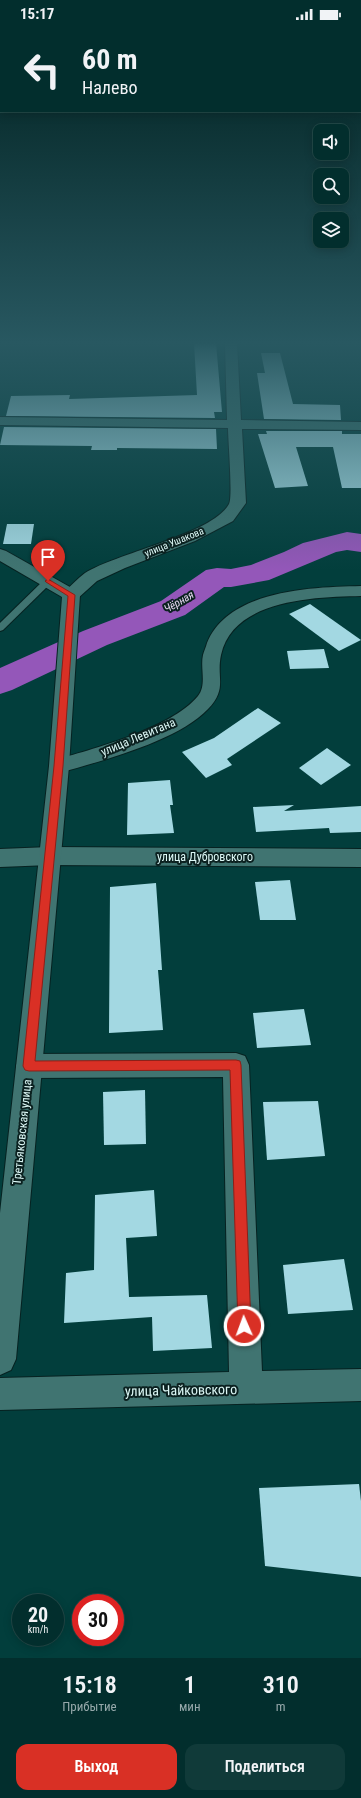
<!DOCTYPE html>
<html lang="ru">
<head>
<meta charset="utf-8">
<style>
	:root { --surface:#022e2d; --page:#103a39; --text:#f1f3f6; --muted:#96a8aa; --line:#234a49; --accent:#d93025 }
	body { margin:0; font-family:"Roboto Condensed",sans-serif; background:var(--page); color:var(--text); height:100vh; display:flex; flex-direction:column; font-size:15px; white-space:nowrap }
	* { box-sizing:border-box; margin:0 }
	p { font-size:13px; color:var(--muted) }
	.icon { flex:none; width:22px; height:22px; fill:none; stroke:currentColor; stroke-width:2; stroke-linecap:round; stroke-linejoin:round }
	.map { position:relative; height:1630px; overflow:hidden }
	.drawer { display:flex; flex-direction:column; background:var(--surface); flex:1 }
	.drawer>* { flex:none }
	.hud { position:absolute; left:0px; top:0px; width:361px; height:84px; box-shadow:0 2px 10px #0003,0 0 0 1px var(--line); background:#022e2d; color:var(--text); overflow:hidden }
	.buttons { position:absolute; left:313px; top:96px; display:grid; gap:8px }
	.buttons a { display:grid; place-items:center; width:36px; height:36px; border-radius:8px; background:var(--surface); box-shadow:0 2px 10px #0003,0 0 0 1px var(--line); font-size:20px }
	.speed { position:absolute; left:12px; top:1566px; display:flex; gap:8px; font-size:20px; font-weight:700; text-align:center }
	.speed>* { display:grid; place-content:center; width:52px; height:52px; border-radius:50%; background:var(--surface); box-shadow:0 2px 10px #0003,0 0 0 1px var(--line); line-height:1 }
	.speed small { font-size:10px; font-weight:400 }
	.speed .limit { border:6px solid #d22; background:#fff; color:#111 }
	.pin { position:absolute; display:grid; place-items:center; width:34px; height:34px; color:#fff; margin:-41px -17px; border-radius:50% 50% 50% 0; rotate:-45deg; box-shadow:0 0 4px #0007 }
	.pin .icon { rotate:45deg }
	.me { position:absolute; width:44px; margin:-22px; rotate:358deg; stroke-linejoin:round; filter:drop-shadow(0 0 3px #0008) }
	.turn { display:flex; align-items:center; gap:14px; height:84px; padding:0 16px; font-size:18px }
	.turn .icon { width:52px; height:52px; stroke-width:2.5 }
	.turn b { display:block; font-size:28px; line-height:34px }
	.eta { display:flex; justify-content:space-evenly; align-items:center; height:68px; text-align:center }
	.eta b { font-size:24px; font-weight:600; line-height:28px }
	.primary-button { display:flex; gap:8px; margin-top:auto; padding:8px 16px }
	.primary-button a { flex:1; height:46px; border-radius:12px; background:var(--accent); color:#fff; font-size:16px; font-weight:600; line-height:46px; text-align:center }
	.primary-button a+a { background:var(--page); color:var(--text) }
	.status { display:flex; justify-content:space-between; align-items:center; height:28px; padding:0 20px; background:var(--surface); direction:ltr }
	.status svg { height:11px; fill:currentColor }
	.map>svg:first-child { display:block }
</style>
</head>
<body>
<div class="status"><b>15:17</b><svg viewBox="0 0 49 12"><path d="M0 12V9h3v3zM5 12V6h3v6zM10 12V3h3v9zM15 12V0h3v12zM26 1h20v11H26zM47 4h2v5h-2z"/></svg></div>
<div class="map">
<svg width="361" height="1630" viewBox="0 0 361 1630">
	<rect width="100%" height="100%" fill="#023e3c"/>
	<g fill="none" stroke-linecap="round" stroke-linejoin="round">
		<!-- river -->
		<path fill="#9457b9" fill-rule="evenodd" d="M347,504L361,506V524L347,522L336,524L269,552L231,559H224L185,587L107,617L12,662L0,666V640L83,603L161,573L206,542L217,540L231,541L251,537L284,524L303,515Z"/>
	</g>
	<!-- building -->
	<g fill="#a3d8e2">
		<path d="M194,315H216L222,384H214L215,390L6,388L11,368L70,367L69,371L197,367Z"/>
		<path d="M261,325H280L293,376L340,377L341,392L264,391L257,345H265Z"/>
		<path d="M4,399L216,401L217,421L117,420V422H91L92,418L0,417Z"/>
		<path d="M266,403H342V406H361V460H342L333,419H296L308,458L275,460L258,406H267Z"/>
		<path d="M7,496H34L31,516H3Z"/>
		<path d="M310,576L361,612L339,623L289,586Z"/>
		<path d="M324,621L329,640L290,641L287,623Z"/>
		<path d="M258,680L281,695L227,731L232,737L206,750L182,724L214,710Z"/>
		<path d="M327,720L351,737L321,757L299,740Z"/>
		<path d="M170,752L173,777H170L174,805L127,807L128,755Z"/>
		<path d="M294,777L284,783L361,778V804L330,805L329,800L256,804L253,779Z"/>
		<path d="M290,852L296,892H260L255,854Z"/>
		<path d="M156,855L162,942H158L163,1002L109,1005L110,859Z"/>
		<path d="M304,981L311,1017L257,1020L253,985Z"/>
		<path d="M145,1062L146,1116L104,1117L103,1064Z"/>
		<path d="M318,1073L325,1128L267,1132L263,1074Z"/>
		<path d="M154,1162L157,1208L126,1210L129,1269L207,1267L212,1320L153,1323L152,1289L64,1295L66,1245L94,1242L95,1167Z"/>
		<path d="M344,1231L353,1282L288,1286L283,1237Z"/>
		<path d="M359,1456L361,1473V1549L265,1538L259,1460Z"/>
	</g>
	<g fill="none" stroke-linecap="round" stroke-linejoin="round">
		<!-- lane casing -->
		<g stroke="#062221" stroke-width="2">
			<path id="lane" d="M48,550L52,553L51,555L3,602L0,603V595L45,551Z"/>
		</g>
		<!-- street casing -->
		<g stroke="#062221" stroke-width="2">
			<g id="street">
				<path d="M225,315H237L241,392L361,394V402L242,401L246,475L233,493L195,513L125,540L97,553L77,571L71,572L65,571L62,567L65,563C71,558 78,550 85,545C117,525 213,506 229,476C233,469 228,412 228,400L0,397V389L227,392Z"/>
				<path d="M361,558V568C316,569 233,571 221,627C216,650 228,660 208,681C178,713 101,733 59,745L52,743L49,738L52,733C92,721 171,701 198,668C207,657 200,640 203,627C204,623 206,619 207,615C228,562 312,559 361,558Z"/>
				<path d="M50,819L361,821V839L50,837L0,839V821Z"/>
				<path d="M236,1025L245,1028L249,1037L262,1343L361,1341V1373L0,1382V1350L229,1344L223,1049L29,1050L20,1047L16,1038L20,1029L29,1026Z"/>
			</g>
		</g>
		<!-- secondary casing -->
		<g stroke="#062221" stroke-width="2">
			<path id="secondary" d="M0,521L6,523L77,563L80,567L69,738L16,1331L11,1342L0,1347V1185L49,738L62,569L0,533Z"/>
		</g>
		<!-- lane -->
		<use href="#lane" fill="#407471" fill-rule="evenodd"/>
		<!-- street -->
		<use href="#street" fill="#407471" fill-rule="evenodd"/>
		<!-- secondary -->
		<use href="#secondary" fill="#407471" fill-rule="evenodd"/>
	</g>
	<!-- sky -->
	<linearGradient id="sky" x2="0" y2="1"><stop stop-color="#012221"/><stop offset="0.58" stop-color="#285861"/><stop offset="1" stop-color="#285861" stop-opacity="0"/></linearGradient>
	<rect width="361" height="543" fill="url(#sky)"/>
	<!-- route -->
	<path fill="#d93025" stroke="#8d1f18" d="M48,551L75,567L63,738L35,1033L236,1032L240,1033L241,1037L251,1298L249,1303L244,1305L240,1303L238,1298L230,1042L29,1043L25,1042L23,1038L54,738L68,568L46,554L45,553Z"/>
	<g text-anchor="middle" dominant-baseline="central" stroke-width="4" stroke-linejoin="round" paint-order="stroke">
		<!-- far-street labels -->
		<g font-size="10" fill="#def9f7" stroke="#0b2120">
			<text transform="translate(174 514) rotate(-22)">улица Ушакова</text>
		</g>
		<!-- far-water labels -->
		<g font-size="11" font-style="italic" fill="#e8d9f2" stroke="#0b2120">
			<text transform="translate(179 574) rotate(-30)">Чёрная</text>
		</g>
		<!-- street labels -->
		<g font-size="12" fill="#def9f7" stroke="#0b2120">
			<text transform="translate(138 709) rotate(-23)">улица Левитана</text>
			<text x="205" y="829">улица Дубровского</text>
			<text transform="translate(22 1104) rotate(-84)">Третьяковская улица</text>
		</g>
		<!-- near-street labels -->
		<g font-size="14" fill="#def9f7" stroke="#0b2120">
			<text transform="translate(181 1362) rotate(-1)">улица Чайковского</text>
		</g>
	</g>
</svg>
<div class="buttons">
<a><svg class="icon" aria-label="sound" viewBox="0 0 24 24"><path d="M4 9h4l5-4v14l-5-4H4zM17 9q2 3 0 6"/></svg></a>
<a><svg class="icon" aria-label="search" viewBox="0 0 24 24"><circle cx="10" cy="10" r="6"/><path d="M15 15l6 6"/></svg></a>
<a><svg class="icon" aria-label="layers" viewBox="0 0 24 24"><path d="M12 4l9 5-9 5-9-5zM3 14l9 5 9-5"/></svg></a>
</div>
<div class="speed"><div>20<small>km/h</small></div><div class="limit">30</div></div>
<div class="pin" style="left:48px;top:553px;background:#d93025"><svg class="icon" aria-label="arrive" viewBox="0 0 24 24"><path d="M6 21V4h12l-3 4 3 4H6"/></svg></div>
<svg class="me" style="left:244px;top:1298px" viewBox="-20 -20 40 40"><circle r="17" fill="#d93025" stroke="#fff" stroke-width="3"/><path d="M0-11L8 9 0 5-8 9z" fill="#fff"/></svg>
<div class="hud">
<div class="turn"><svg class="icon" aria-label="left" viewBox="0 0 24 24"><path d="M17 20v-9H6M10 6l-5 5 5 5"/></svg><div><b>60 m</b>Налево</div></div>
</div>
</div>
<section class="drawer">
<div class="eta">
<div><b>15:18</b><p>Прибытие</p></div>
<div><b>1</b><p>мин</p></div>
<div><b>310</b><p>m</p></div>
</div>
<div class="primary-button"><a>Выход</a><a>Поделиться</a></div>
</section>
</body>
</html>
